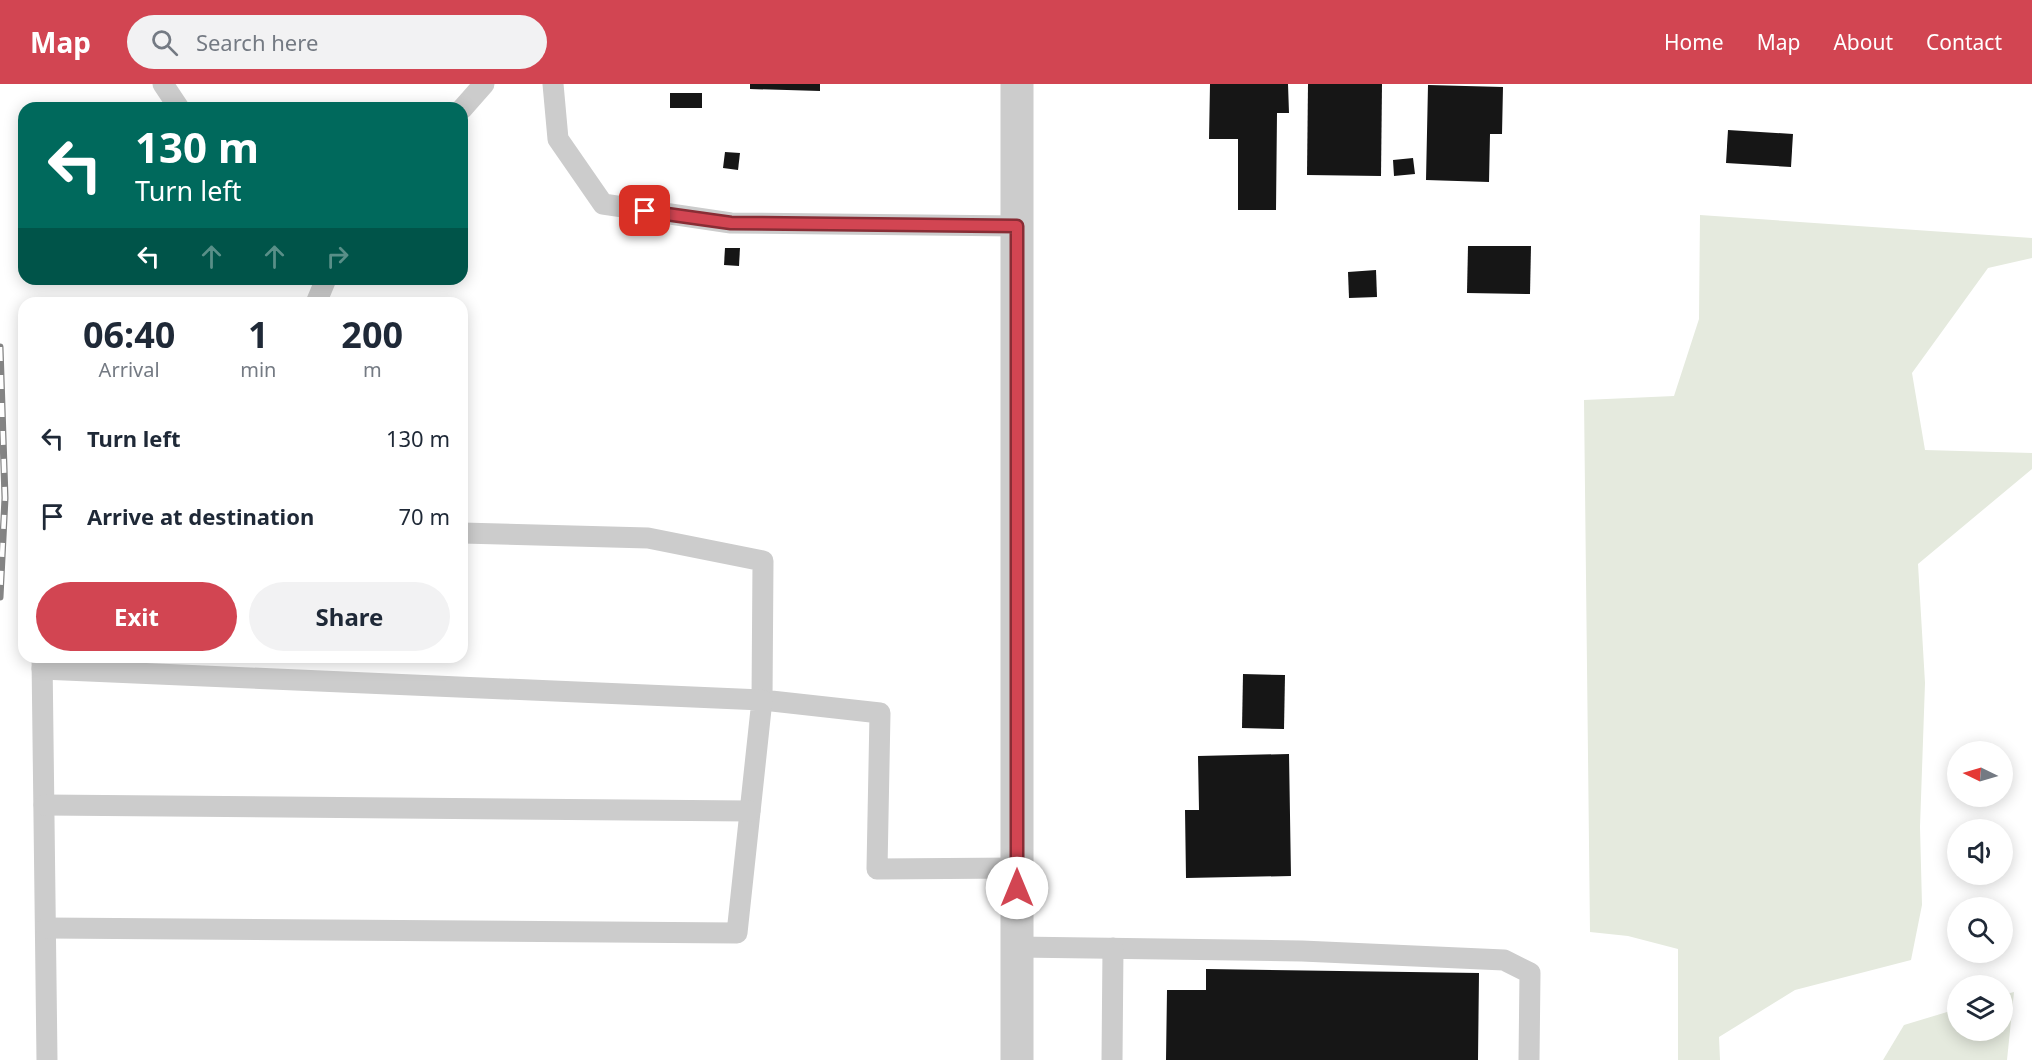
<!DOCTYPE html>
<html lang="en">
<head>
<meta charset="utf-8">
<style>
	:root { --surface:#fff; --page:#f2f2f3; --text:#1f2937; --muted:#747a83; --accent:#d24552 }
	body { margin:0; font-family:"Noto Sans",sans-serif; background:var(--page); color:var(--text); height:100vh; display:flex; flex-direction:column; font-size:22px; white-space:nowrap }
	* { box-sizing:border-box; margin:0 }
	p { font-size:20px; color:var(--muted) }
	.icon { flex:none; width:33px; height:33px; fill:none; stroke:currentColor; stroke-width:2; stroke-linecap:round; stroke-linejoin:round }
	.map { position:relative; flex:1; overflow:hidden }
	.side { position:absolute; left:18px; top:213px; width:450px; height:366px; display:flex; flex-direction:column; background:var(--surface); border-radius:18px; box-shadow:0 3px 15px #0003 }
	.side>* { flex:none }
	.top-card { position:absolute; left:18px; top:18px; width:450px; height:183px; border-radius:18px; box-shadow:0 3px 15px #0003; background:#00695c; color:#fff; overflow:hidden }
	.needle { width:39px; rotate:275deg }
	.tools { position:absolute; left:1947px; top:657px; display:grid; gap:12px }
	.tools a { display:grid; place-items:center; width:66px; height:66px; border-radius:50%; background:var(--surface); box-shadow:0 3px 15px #0003; font-size:30px }
	.pin { position:absolute; display:grid; place-items:center; width:51px; height:51px; color:#fff; margin:-26px; border-radius:12px; box-shadow:0 3px 9px #0006 }
	.me { position:absolute; width:66px; margin:-33px; rotate:0deg; stroke-linejoin:round; filter:drop-shadow(0 0 4px #0008) }
	.turn { display:flex; align-items:center; gap:21px; height:126px; padding:0 18px; font-size:27px }
	.turn .icon { width:78px; height:78px; stroke-width:2.5 }
	.turn b { display:block; font-size:42px; line-height:51px }
	.lanes { display:flex; align-items:center; height:57px; padding:0 18px; background:#0003; justify-content:center; gap:30px; direction:ltr }
	.lanes .off { opacity:.35 }
	.eta { display:flex; justify-content:space-evenly; align-items:center; height:102px; text-align:center }
	.eta b { font-size:36px; font-weight:700; line-height:42px }
	.action { display:flex; gap:12px; margin-top:auto; padding:12px 18px }
	.action a { flex:1; height:69px; border-radius:36px; background:var(--accent); color:#fff; font-size:24px; font-weight:700; line-height:69px; text-align:center }
	.action a+a { background:var(--page); color:var(--text) }
	ul { padding:0; list-style:none }
	li { display:flex; align-items:center; gap:18px; height:78px; padding:0 18px }
	li div { flex:1 }
	li b { display:block; font-size:22px }
	li em { font-style:normal }
	header { display:flex; align-items:center; gap:36px; box-sizing:border-box; height:84px; padding:0 30px; background:var(--accent); color:#fff }
	header strong { font-size:28px }
	nav { display:flex; gap:33px; margin-inline-start:auto; font-size:21px }
	.search { width:420px; height:54px; background:var(--page); display:flex; align-items:center; gap:15px; box-sizing:border-box; padding:0 21px; border-radius:33px; color:var(--muted); font-size:22px }
	.map>svg:first-child { display:block }
</style>
</head>
<body>
<header>
<strong>Map</strong>
<div class="search"><svg class="icon" aria-label="search" viewBox="0 0 24 24"><circle cx="10" cy="10" r="6"/><path d="M15 15l6 6"/></svg>Search here</div>
<nav><a>Home</a><a>Map</a><a>About</a><a>Contact</a></nav>
</header>
<div class="map">
<svg width="2032" height="976" viewBox="0 0 2032 976">
	<rect width="100%" height="100%" fill="#fff"/>
	<!-- green -->
	<g fill="#e5eade">
		<path d="M1700,131L2032,154V174L1988,184L1912,289L1925,366L2032,369V385L1918,480L1925,599L1920,743L1922,821L1911,876L1795,906L1719,953L1720,976H1678V865L1628,852L1590,848L1584,316L1674,312L1699,235Z"/>
		<path d="M2014,908L2007,976H1883L1904,941L1957,925L1958,946H2002L2003,911Z"/>
	</g>
	<!-- building -->
	<g fill="#161616">
		<path d="M750,0H820V7L750,5Z"/>
		<path d="M1210,0H1288L1289,29H1277L1276,126H1238V55H1209Z"/>
		<path d="M1308,0H1382L1381,92L1307,91Z"/>
		<path d="M1428,1L1503,3L1502,50H1490L1489,98L1426,96Z"/>
		<rect x="670" y="9" width="32" height="15"/>
		<path d="M1728,46L1793,50L1791,83L1726,79Z"/>
		<path d="M725,68L740,69L738,86L723,84Z"/>
		<path d="M1413,74L1415,90L1394,92L1393,76Z"/>
		<path d="M1468,162H1531L1530,210L1467,209Z"/>
		<path d="M725,164H740L739,182L724,181Z"/>
		<path d="M1376,186L1377,213L1349,214L1348,188Z"/>
		<path d="M1243,590L1285,591L1284,645L1242,644Z"/>
		<path d="M1289,670L1291,792L1186,794L1185,726H1199L1198,672Z"/>
		<path d="M1206,885L1479,889L1478,976H1166L1167,906H1206Z"/>
	</g>
	<g fill="none" stroke-linecap="round" stroke-linejoin="round">
		<!-- lane -->
		<g stroke="#ccc" stroke-width="21">
			<path d="M163,0L179,24"/>
			<path d="M553,0L558,55L603,120L731,139L1017,142"/>
			<path d="M462,25L484,0"/>
			<path d="M316,219L326,195"/>
			<path d="M462,449L648,454L763,477L762,616L880,629L877,785L1017,784"/>
			<path d="M42,573L47,976"/>
			<path d="M42,585L762,616L737,849L46,844"/>
			<path d="M44,721L750,727"/>
			<path d="M1017,863L1302,867L1504,876L1530,889L1529,976"/>
			<path d="M1112,976L1113,864"/>
		</g>
		<!-- street -->
		<path stroke="#ccc" stroke-width="33" d="M1017,0V976"/>
		<!-- rail casing -->
		<g stroke="#848484" stroke-width="7">
			<path id="rail" d="M0,263L5,414L0,513"/>
		</g>
		<!-- rail -->
		<use href="#rail" stroke="#fff" stroke-width="4.5" stroke-dasharray="14" stroke-linecap="butt"/>
	</g>
	<g fill="none" stroke-linecap="round" stroke-linejoin="round">
		<!-- route casing -->
		<g stroke="#882d35" stroke-width="15">
			<path id="route" d="M645,127L731,139L1017,142V804"/>
		</g>
		<!-- route -->
		<use href="#route" stroke="#d24552" stroke-width="10"/>
	</g>
</svg>
<div class="tools">
<a><svg class="needle" viewBox="-14 -14 28 28"><path d="M0-13l5 13h-10z" fill="#e53935"/><path d="M0 13l5-13h-10z" fill="#747a83"/></svg></a>
<a><svg class="icon" aria-label="sound" viewBox="0 0 24 24"><path d="M4 9h4l5-4v14l-5-4H4zM17 9q2 3 0 6"/></svg></a>
<a><svg class="icon" aria-label="search" viewBox="0 0 24 24"><circle cx="10" cy="10" r="6"/><path d="M15 15l6 6"/></svg></a>
<a><svg class="icon" aria-label="layers" viewBox="0 0 24 24"><path d="M12 4l9 5-9 5-9-5zM3 14l9 5 9-5"/></svg></a>
</div>
<div class="pin" style="left:645px;top:127px;background:#d93025"><svg class="icon" aria-label="arrive" viewBox="0 0 24 24"><path d="M6 21V4h12l-3 4 3 4H6"/></svg></div>
<svg class="me" style="left:1017px;top:804px" viewBox="-20 -20 40 40"><circle r="19" fill="#fff"/><path d="M0-13L10 11 0 6-10 11z" fill="#d24552"/></svg>
<div class="top-card">
<div class="turn"><svg class="icon" aria-label="left" viewBox="0 0 24 24"><path d="M17 20v-9H6M10 6l-5 5 5 5"/></svg><div><b>130 m</b>Turn left</div></div>
<div class="lanes"><svg class="icon" aria-label="left" viewBox="0 0 24 24"><path d="M17 20v-9H6M10 6l-5 5 5 5"/></svg><svg class="icon off" aria-label="ahead" viewBox="0 0 24 24"><path d="M12 20V5M6 11l6-6 6 6"/></svg><svg class="icon off" aria-label="ahead" viewBox="0 0 24 24"><path d="M12 20V5M6 11l6-6 6 6"/></svg><svg class="icon off" aria-label="right" viewBox="0 0 24 24"><path d="M7 20v-9h11M14 6l5 5-5 5"/></svg></div>
</div>
<section class="side">
<div class="eta">
<div><b>06:40</b><p>Arrival</p></div>
<div><b>1</b><p>min</p></div>
<div><b>200</b><p>m</p></div>
</div>
<ul>
<li><svg class="icon" aria-label="left" viewBox="0 0 24 24"><path d="M17 20v-9H6M10 6l-5 5 5 5"/></svg><div><b>Turn left</b></div><em>130 m</em></li>
<li><svg class="icon" aria-label="arrive" viewBox="0 0 24 24"><path d="M6 21V4h12l-3 4 3 4H6"/></svg><div><b>Arrive at destination</b></div><em>70 m</em></li>
</ul>
<div class="action"><a>Exit</a><a>Share</a></div>
</section>
</div>
</body>
</html>
